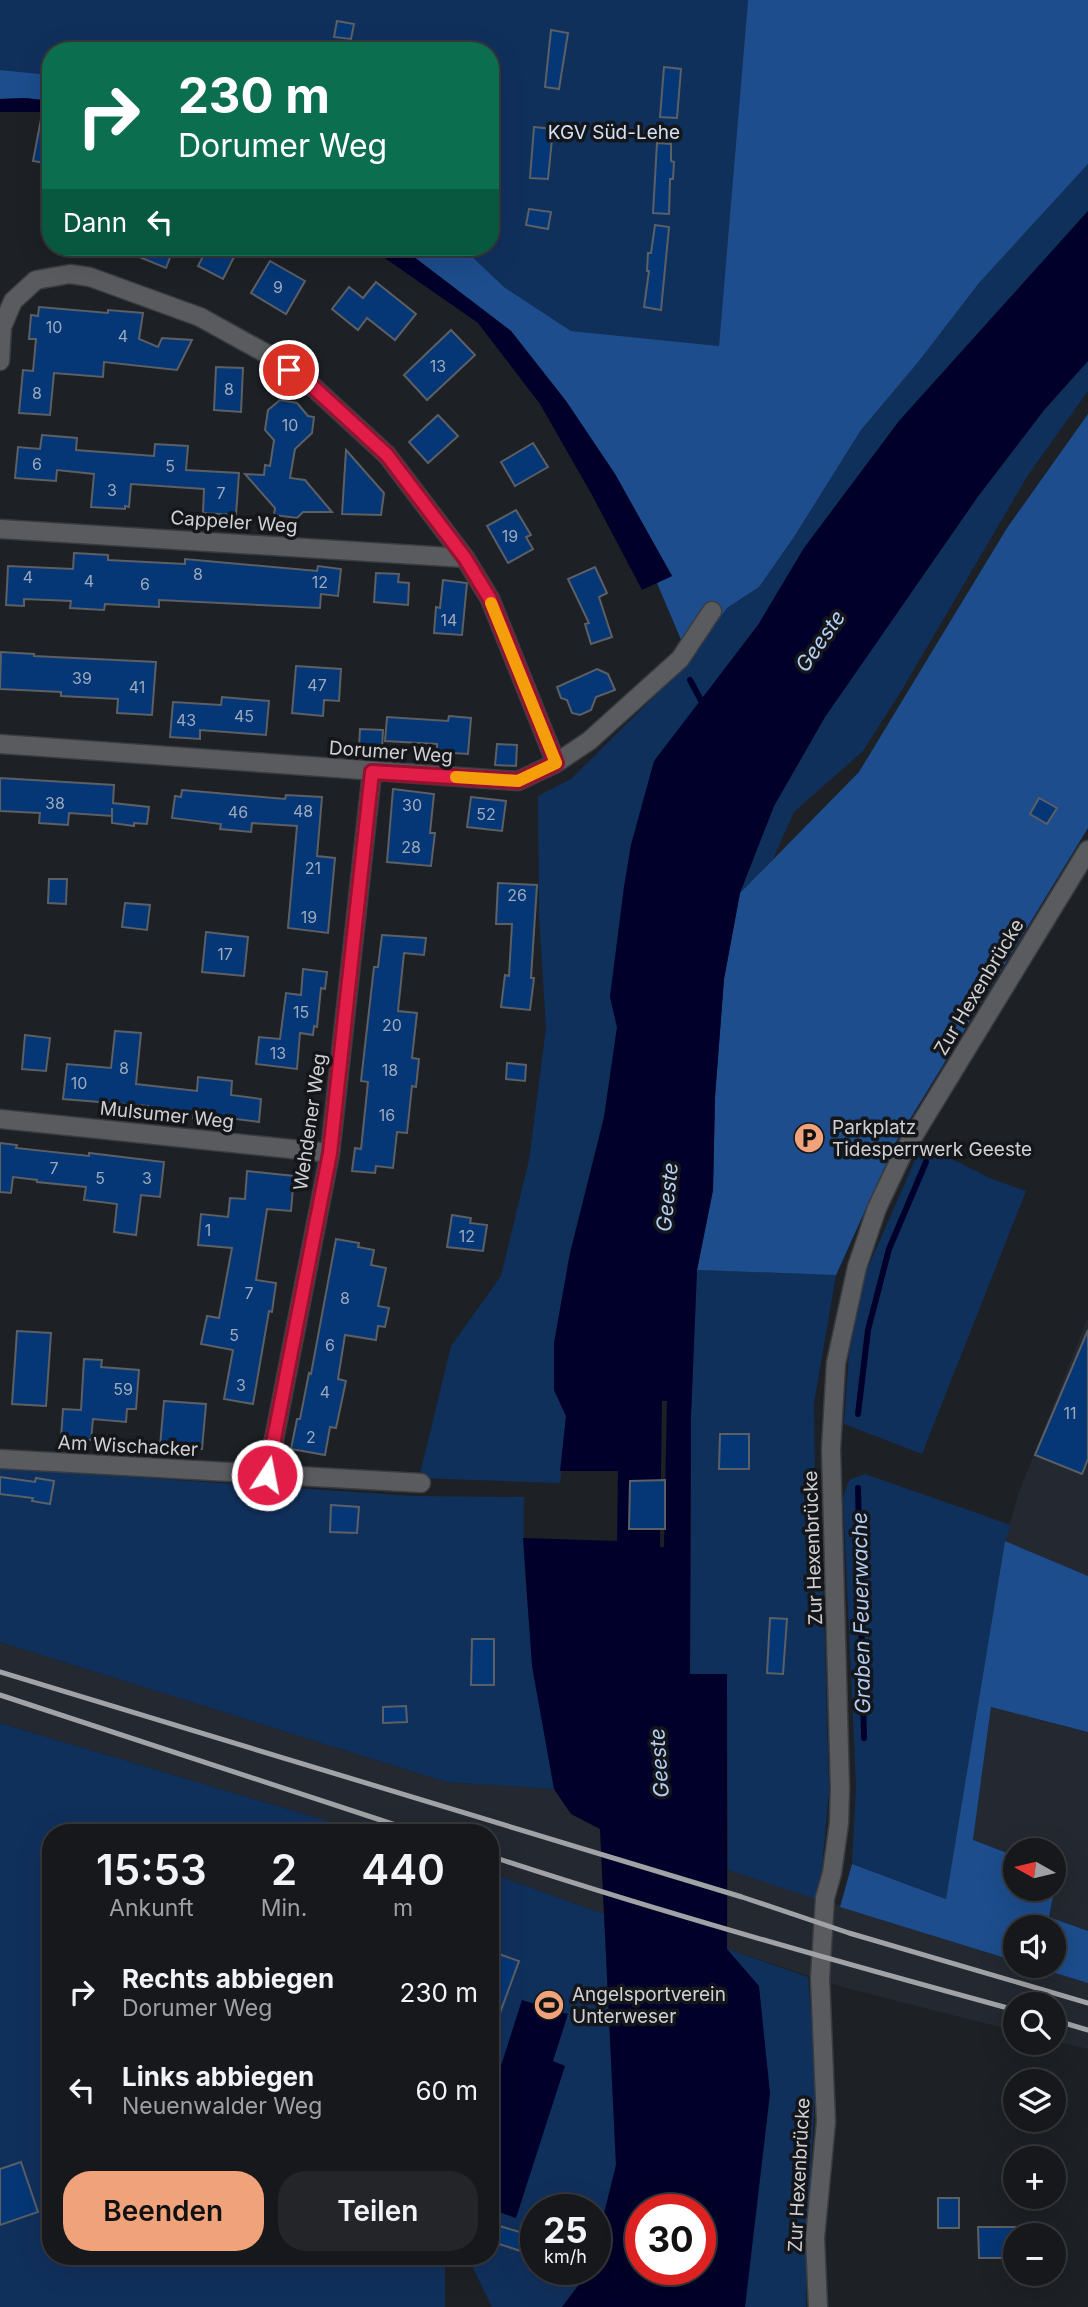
<!DOCTYPE html>
<html lang="de">
<head>
<meta charset="utf-8">
<style>
	:root { --surface:#16181b; --page:#232528; --text:#f1f3f6; --muted:#9ea0a3; --line:#35373a; --accent:#f0a27a }
	body { margin:0; font-family:Inter,sans-serif; background:var(--page); color:var(--text); height:100vh; display:flex; flex-direction:column; font-size:26px; white-space:nowrap }
	* { box-sizing:border-box; margin:0 }
	p { font-size:23px; color:var(--muted) }
	.icon { flex:none; width:38px; height:38px; fill:none; stroke:currentColor; stroke-width:2; stroke-linecap:round; stroke-linejoin:round }
	.map { position:relative; flex:1; overflow:hidden }
	.sheet { position:absolute; left:42px; top:1824px; width:457px; height:441px; display:flex; flex-direction:column; background:var(--surface); border-radius:28px; box-shadow:0 7px 28px #0002,0 0 0 2px var(--line) }
	.sheet>* { flex:none }
	.top-card { position:absolute; left:42px; top:42px; width:457px; height:214px; border-radius:28px; box-shadow:0 7px 28px #0002,0 0 0 2px var(--line); background:#0b6e4f; color:#fff; overflow:hidden }
	.needle { width:46px; rotate:278deg }
	.tools { position:absolute; left:1003px; top:1838px; display:grid; gap:14px }
	.tools a { display:grid; place-items:center; width:63px; height:63px; border-radius:50%; background:var(--surface); box-shadow:0 7px 28px #0002,0 0 0 2px var(--line); font-size:35px }
	.speed { position:absolute; left:520px; top:2194px; display:flex; gap:14px; font-size:35px; font-weight:700; text-align:center }
	.speed>* { display:grid; place-content:center; width:91px; height:91px; border-radius:50%; background:var(--surface); box-shadow:0 7px 28px #0002,0 0 0 2px var(--line); line-height:1 }
	.speed small { font-size:18px; font-weight:400 }
	.speed .limit { border:10px solid #d22; background:#fff; color:#111 }
	.pin { position:absolute; display:grid; place-items:center; width:60px; height:60px; color:#fff; margin:-30px; border:4px solid #fff; border-radius:50%; box-shadow:0 2px 7px #0007 }
	.me { position:absolute; width:77px; margin:-38px; rotate:11deg; stroke-linejoin:round; filter:drop-shadow(0 0 5px #0008) }
	.turn { display:flex; align-items:center; gap:24px; height:147px; padding:0 21px; font-size:32px }
	.turn .icon { width:91px; height:91px; stroke-width:2.5 }
	.turn b { display:block; font-size:49px; line-height:60px }
	.then { display:flex; align-items:center; height:66px; padding:0 21px; background:#0003; gap:14px; font-size:26px }
	.eta { display:flex; justify-content:space-evenly; align-items:center; height:119px; text-align:center }
	.eta b { font-size:42px; font-weight:600; line-height:49px }
	.action { display:flex; gap:14px; margin-top:auto; padding:14px 21px }
	.action a { flex:1; height:80px; border-radius:28px; background:var(--accent); color:#111; font-size:28px; font-weight:600; line-height:80px; text-align:center }
	.action a+a { background:var(--page); color:var(--text) }
	ul { padding:0; list-style:none }
	li { display:flex; align-items:center; gap:21px; height:98px; padding:0 21px }
	li div { flex:1 }
	li b { display:block; font-size:26px }
	li em { font-style:normal }
	.map>svg:first-child { display:block }
</style>
</head>
<body>
<div class="map">
<svg width="1088" height="2307" viewBox="0 0 1088 2307">
	<rect width="100%" height="100%" fill="#1d2024"/>
	<!-- built -->
	<g fill="#232831">
		<path d="M1088,1317V1576L1005,1541L1019,1492Z"/>
		<path d="M0,1642L446,1782L554,1789L571,1814L600,1829L604,1914L490,1873V1832H364L0,1723Z"/>
		<path d="M991,1707L1088,1732V1931L1049,1917L1058,1872L1054,1870V1850H1015V1856L973,1841Z"/>
		<path d="M728,1870L1015,1961V1965H1029L1088,1983V2049L1054,2041V2004H1015V2031L846,1988L727,1949Z"/>
	</g>
	<!-- green -->
	<g fill="#10305c">
		<path d="M0,0H748L719,346L571,331L504,287L462,247H490V51H51V75L0,70Z"/>
		<path d="M1088,164V211L899,421L804,548L758,625L654,762L631,845L624,887L610,997L617,1027L604,1117L570,1253L554,1343V1390L566,1416L560,1483L419,1478L451,1346L501,1276L529,1160L546,1028L539,915L538,796L571,779L690,661L727,608L759,587L794,537L861,430L919,361L979,283Z"/>
		<path d="M1088,361V391L1028,475L900,693L863,751L794,812L773,859L740,893L774,806L825,717L979,495L1045,409Z"/>
		<path d="M922,1144L992,1179L1026,1191L922,1454L844,1424L849,1353L866,1272Z"/>
		<path d="M697,1270L836,1275L814,1403L815,1486L824,1607L829,1792L819,1900L728,1870L727,1675L690,1674L691,1416Z"/>
		<path d="M0,1468L412,1496L524,1497C521,1596 537,1692 554,1789L446,1782L0,1642Z"/>
		<path d="M865,1474L1011,1525L1005,1541L946,1899L852,1864L856,1785L843,1498L849,1480Z"/>
		<path d="M0,1723L364,1832H51V2256H445V2307H0Z"/>
		<path d="M490,1873L604,1914L616,2165L595,2250V2210H536V2270H590L562,2307H492L467,2256H490Z"/>
		<path d="M727,1949L808,1977L816,2079L807,2233L806,2307H745L770,2093Z"/>
	</g>
	<!-- forest -->
	<g fill="#1d4d8d">
		<path d="M748,0H1088V164L979,283L919,361L861,430L794,537L759,587L727,608L690,661L657,583L672,576L615,474L566,401L511,331L401,247H462L504,287L571,331L719,346Z"/>
		<path d="M0,70L51,75V101L25,98L0,99Z"/>
		<path d="M1088,414V828L896,1142L836,1275L697,1270L713,1190L715,1097L724,979L740,893L859,772L1007,528Z"/>
		<path d="M1005,1541L1088,1576V1732L991,1707L973,1840L1015,1856V1888H1054V1870L1058,1872L1049,1917L1088,1931V1983L1029,1965H1054V1927H1015V1961L840,1907L852,1864L946,1899Z"/>
	</g>
	<!-- water -->
	<g fill="#00002a" fill-rule="evenodd">
		<path d="M25,98L51,101V112H0V99Z"/>
		<path d="M1088,211V361L1045,409L979,495L825,717L774,806L740,893L724,979L715,1097L713,1190L697,1270L691,1416L690,1674H727V1949L759,1986L770,2093L745,2307H562L590,2270H595V2250L616,2165L600,1829L571,1814L554,1789L532,1666L523,1538L617,1541L618,1471H560L566,1416L554,1390V1343L570,1253L604,1117L617,1027L610,997L624,887L631,845L654,761L758,625L804,548L899,421ZM662,1401H667L664,1547H660ZM640,2210H700V2270H640Z"/>
		<path d="M369,247H401L511,331L566,401L615,474L672,576L642,590L592,495L540,404L478,323Z"/>
		<path d="M522,2000L568,2014L553,2061L565,2066L516,2218L490,2209V2100Z"/>
	</g>
	<g fill="none" stroke-linecap="round" stroke-linejoin="round">
		<!-- stream -->
		<g stroke="#00002a" stroke-width="6">
			<path d="M690,680L704,706"/>
			<path d="M858,1414L868,1330L889,1249L926,1162"/>
			<path d="M858,1488L864,1738"/>
		</g>
	</g>
	<!-- building -->
	<g fill="#053776" stroke="#5c5f64" stroke-width="2">
		<path d="M337,21L354,24L351,39L334,37Z"/>
		<path d="M551,30L568,33L559,89L545,87Z"/>
		<path d="M664,67L681,69L677,118L660,117Z"/>
		<path d="M42,114H51V164L33,161Z"/>
		<path d="M534,127L553,129L548,179L530,178Z"/>
		<path d="M657,143L671,144V161L674,162L673,179H670L669,214L653,213Z"/>
		<path d="M529,209L551,212L548,229L526,225Z"/>
		<path d="M655,225L669,227L661,310L644,307L649,271H647L648,253H651Z"/>
		<path d="M115,247H174L166,268Z"/>
		<path d="M208,247H239L223,279L198,266Z"/>
		<path d="M270,261L305,281L286,314L251,293Z"/>
		<path d="M376,282L416,314L395,340L367,318L358,330L332,309L349,287L363,298Z"/>
		<path d="M39,307L108,313V310L143,313L139,339L158,347L162,338L192,340L177,370L104,362L103,377L54,373L50,415L19,413L23,370L33,371L36,339H29L31,315L38,316Z"/>
		<path d="M451,330L475,355L427,400L404,375Z"/>
		<path d="M216,367L243,368L241,412L214,410Z"/>
		<path d="M280,400L297,403L308,416L314,417L312,433L295,449L290,478L305,480L332,512H303L297,518L274,515L275,508L245,474L264,475L265,465L270,466L274,440L265,430L268,410Z"/>
		<path d="M438,415L458,436L428,463L409,442Z"/>
		<path d="M42,435L77,438L76,450L154,456L155,444L188,446L186,470L239,473L236,515L203,513L204,489L131,484L129,507L125,506V509L91,507L94,474L57,470L56,481L15,478L18,447L40,449Z"/>
		<path d="M533,443L548,467L515,486L501,462Z"/>
		<path d="M346,450L384,493L381,515L342,514Z"/>
		<path d="M516,510L531,535L526,537L533,549L508,563L487,526Z"/>
		<path d="M74,553L108,555V560L185,564V559L317,571L318,566L341,569L338,596L321,594L320,608L159,600V607L105,604L104,610L70,608L71,601L24,599V606L6,605L8,566L73,569Z"/>
		<path d="M595,567L607,593L599,597L612,637L591,644L585,624L589,623L568,579Z"/>
		<path d="M376,573L399,574L398,582L409,583L408,605L374,602Z"/>
		<path d="M443,580L467,583L462,635L434,633L436,607L440,608Z"/>
		<path d="M1,652L34,654V656L156,662L152,715L117,713L118,699L61,696V692L0,689Z"/>
		<path d="M296,666L341,669L339,701L324,700L323,716L292,713Z"/>
		<path d="M597,669L608,674L615,690L596,697L591,710L580,715L572,713L567,700L561,698L557,687Z"/>
		<path d="M222,697L269,701L266,735L200,730V739L170,737L173,702L221,705Z"/>
		<path d="M449,716L471,718L468,754L437,752V744L385,741L387,717L448,721Z"/>
		<path d="M360,729L383,730L382,749L359,747Z"/>
		<path d="M497,744L517,745L516,766L495,765Z"/>
		<path d="M0,778L114,785L113,803L149,807L147,824L134,823V826L112,823V808V816L69,813L68,825L39,823L40,813L0,811Z"/>
		<path d="M393,789L434,794L430,833H435L431,866L387,862Z"/>
		<path d="M182,790L285,799L286,795L322,797L317,856L335,858L328,933L288,928L297,826L252,823L251,832L220,829L221,824L172,818L175,796L181,797Z"/>
		<path d="M471,797L506,801L502,831L467,827Z"/>
		<path d="M1039,798L1057,808L1047,824L1030,814Z"/>
		<path d="M49,879H67L66,904L48,903Z"/>
		<path d="M498,883L537,885L531,978H534L530,1010L501,1007L505,975L509,976L512,924H496Z"/>
		<path d="M125,903L150,905L147,930L122,927Z"/>
		<path d="M206,932L248,937L244,976L202,972Z"/>
		<path d="M382,935L426,938L424,955L404,953L398,1011L417,1013L412,1058L419,1059L416,1087L412,1086L407,1133L397,1132L393,1168L376,1166L375,1173L352,1171L355,1148L361,1149L368,1082L361,1081L374,967H378Z"/>
		<path d="M303,969L327,972L325,989L321,988L317,1027L314,1026L313,1035L300,1033L297,1069L256,1064L259,1037L280,1039L286,993L301,995Z"/>
		<path d="M115,1031L141,1033L136,1084L197,1091L198,1077L232,1081L231,1095L261,1099L259,1122L228,1118L227,1122L193,1118L194,1115L148,1110V1106L63,1099L67,1064L111,1068Z"/>
		<path d="M25,1035L50,1038L46,1071L22,1069Z"/>
		<path d="M507,1063L526,1065L525,1081L506,1079Z"/>
		<path d="M0,1143L17,1145L16,1148L89,1156V1153L164,1162L160,1197L141,1195L136,1235L114,1232L117,1204L84,1200L86,1187L37,1182V1180L13,1177L11,1193L0,1192Z"/>
		<path d="M247,1171L294,1176L291,1211L267,1209L256,1280L276,1283L272,1312L269,1311L253,1404L224,1399L233,1350L201,1344L207,1316L219,1318L232,1248L198,1245L201,1214L228,1217L230,1198L245,1199Z"/>
		<path d="M452,1215L471,1218L470,1223L487,1225L483,1251L447,1247Z"/>
		<path d="M336,1239L359,1243L358,1247L374,1250L371,1265L386,1268L378,1306L389,1308L385,1327L378,1326L376,1340L345,1335L338,1379L346,1381L336,1428L330,1427L325,1455L291,1449L297,1419H300L309,1373L311,1374Z"/>
		<path d="M1088,1330V1459L1082,1474L1035,1455Z"/>
		<path d="M17,1331L51,1333L46,1406L12,1404Z"/>
		<path d="M84,1359L102,1360L101,1367L139,1370L136,1409H127L126,1422L93,1419L91,1440L61,1438L63,1409L81,1410Z"/>
		<path d="M164,1401L206,1404L202,1449L160,1446Z"/>
		<path d="M720,1434H749V1469H719Z"/>
		<path d="M0,1477L35,1482L36,1478L54,1481L50,1504L32,1501L33,1498L0,1494Z"/>
		<path d="M665,1480V1529H629L630,1481Z"/>
		<path d="M331,1505L359,1507L357,1533L330,1532Z"/>
		<path d="M770,1618L787,1619L783,1674L767,1673Z"/>
		<path d="M472,1639H494V1685H471Z"/>
		<path d="M406,1706L407,1722L383,1723V1707Z"/>
		<path d="M490,1951L519,1961L492,2035H490Z"/>
		<path d="M21,2162L38,2212L0,2225V2169Z"/>
		<rect x="938" y="2198" width="21" height="30"/>
		<path d="M490,2223L536,2237V2256L490,2241Z"/>
		<path d="M978,2227H1015V2258H979Z"/>
	</g>
	<g fill="none" stroke-linecap="round" stroke-linejoin="round">
		<!-- minor casing -->
		<g stroke="#393c40" stroke-width="21">
			<g id="minor">
				<path d="M0,361L2,327L13,301L36,280L70,274L90,277L200,317L267,354L311,385L387,455L465,558L490,599L556,763"/>
				<path d="M0,529L465,558"/>
				<path d="M0,744L518,781L556,763L589,741L680,659L712,611"/>
				<path d="M0,1119L330,1153"/>
				<path d="M0,1459L421,1483"/>
				<path d="M267,1475L330,1153L372,772"/>
				<path d="M818,2307L815,2238L826,2122L820,1978L825,1898L832,1873L839,1823L840,1789L831,1449L836,1363L857,1267L877,1208L903,1153L1088,850"/>
			</g>
		</g>
		<!-- minor -->
		<use href="#minor" stroke="#5a5b5e" stroke-width="18"/>
		<!-- rail -->
		<g stroke="#a0a2a5" stroke-width="5">
			<path d="M0,1672L742,1897L849,1933L1088,2003"/>
			<path d="M0,1695L417,1832"/>
			<path d="M490,1856C663,1913 839,1962 1015,2010"/>
			<path d="M1054,2020L1088,2030"/>
		</g>
	</g>
	<g fill="none" stroke-linecap="round" stroke-linejoin="round">
		<!-- route casing -->
		<g stroke="#92132f" stroke-width="18">
			<path id="route" d="M267,1475L330,1153L372,772L518,781L556,763L490,599L465,558L387,455L311,385L289,370"/>
		</g>
		<!-- route -->
		<use href="#route" stroke="#e11d48" stroke-width="12"/>
		<!-- slow -->
		<path stroke="#f59e0b" stroke-width="12" d="M456,777L518,781L556,763L491,603"/>
	</g>
	<!-- icons -->
	<defs>
		<g id="parking-disc" transform="scale(1.575)"><circle r="9.5" fill="#f0a27a" stroke="#14161a"/><path d="M-3.5-5.5H1a3.5 3.5 0 0 1 0 7H-1V5.5H-3.5ZM-1-3.4V-.6H.8a1.4 1.4 0 0 0 0-2.8Z" fill="#111"/></g>
		<g id="stadium-disc" transform="scale(1.575)"><circle r="9.5" fill="#f0a27a" stroke="#14161a"/><path d="M0-5a6.5 5 0 1 0 0 10a6.5 5 0 1 0 0-10ZM-3.5-1.8h7v3.6h-7Z" fill="#111"/></g>
	</defs>
	<g fill-rule="evenodd">
		<use href="#parking-disc" x="809" y="1138"/>
		<use href="#stadium-disc" x="549" y="2005"/>
	</g>
	<g text-anchor="middle" dominant-baseline="central" stroke-width="7" stroke-linejoin="round" paint-order="stroke">
		<!-- number labels -->
		<g font-size="16" fill="#9caabc">
			<text x="278" y="287">9</text>
			<text x="54" y="327">10</text>
			<text x="123" y="336">4</text>
			<text x="438" y="366">13</text>
			<text x="229" y="389">8</text>
			<text x="37" y="393">8</text>
			<text x="290" y="425">10</text>
			<text x="37" y="464">6</text>
			<text x="170" y="466">5</text>
			<text x="112" y="490">3</text>
			<text x="221" y="493">7</text>
			<text x="510" y="536">19</text>
			<text x="198" y="574">8</text>
			<text x="28" y="577">4</text>
			<text x="89" y="581">4</text>
			<text x="320" y="582">12</text>
			<text x="145" y="584">6</text>
			<text x="449" y="620">14</text>
			<text x="82" y="678">39</text>
			<text x="317" y="685">47</text>
			<text x="137" y="687">41</text>
			<text x="244" y="716">45</text>
			<text x="186" y="720">43</text>
			<text x="55" y="803">38</text>
			<text x="412" y="805">30</text>
			<text x="303" y="811">48</text>
			<text x="238" y="812">46</text>
			<text x="486" y="814">52</text>
			<text x="411" y="847">28</text>
			<text x="313" y="868">21</text>
			<text x="517" y="895">26</text>
			<text x="309" y="917">19</text>
			<text x="225" y="954">17</text>
			<text x="301" y="1012">15</text>
			<text x="392" y="1025">20</text>
			<text x="278" y="1053">13</text>
			<text x="124" y="1068">8</text>
			<text x="390" y="1070">18</text>
			<text x="79" y="1083">10</text>
			<text x="387" y="1115">16</text>
			<text x="54" y="1168">7</text>
			<text x="100" y="1178">5</text>
			<text x="147" y="1178">3</text>
			<text x="208" y="1230">1</text>
			<text x="467" y="1236">12</text>
			<text x="249" y="1293">7</text>
			<text x="345" y="1298">8</text>
			<text x="234" y="1335">5</text>
			<text x="330" y="1345">6</text>
			<text x="241" y="1385">3</text>
			<text x="123" y="1389">59</text>
			<text x="325" y="1392">4</text>
			<text x="1070" y="1413">11</text>
			<text x="311" y="1437">2</text>
		</g>
		<!-- park labels -->
		<g font-size="19" fill="#d4e1f4" stroke="#14161a">
			<text x="614" y="132">KGV Süd-Lehe</text>
		</g>
		<!-- street labels -->
		<g font-size="19" fill="#cfd1d4" stroke="#14161a">
			<text transform="translate(234 522) rotate(4)">Cappeler Weg</text>
			<text transform="translate(391 752) rotate(4)">Dorumer Weg</text>
			<text transform="translate(979 987) rotate(-59)">Zur Hexenbrücke</text>
			<text transform="translate(167 1115) rotate(6)">Mulsumer Weg</text>
			<text transform="translate(310 1122) rotate(-82)">Wehdener Weg</text>
			<text transform="translate(128 1446) rotate(3)">Am Wischacker</text>
			<text transform="translate(813 1548) rotate(-92)">Zur Hexenbrücke</text>
			<text transform="translate(799 2175) rotate(-87)">Zur Hexenbrücke</text>
		</g>
		<!-- poi labels -->
		<g font-size="19" fill="#cfd1d4" stroke="#14161a" text-anchor="start">
			<text x="832" y="1127">Parkplatz<tspan x="832" dy="22">Tidesperrwerk Geeste</tspan></text>
			<text x="572" y="1994">Angelsportverein<tspan x="572" dy="22">Unterweser</tspan></text>
		</g>
		<!-- water labels -->
		<g font-size="21" font-style="italic" fill="#b4cef4" stroke="#14161a">
			<text transform="translate(820 641) rotate(-55)">Geeste</text>
			<text transform="translate(667 1197) rotate(-84)">Geeste</text>
			<text transform="translate(861 1613) rotate(-91)">Graben Feuerwache</text>
			<text transform="translate(659 1763) rotate(-94)">Geeste</text>
		</g>
	</g>
</svg>
<div class="tools">
<a><svg class="needle" viewBox="-14 -14 28 28"><path d="M0-13l5 13h-10z" fill="#e53935"/><path d="M0 13l5-13h-10z" fill="#9ea0a3"/></svg></a>
<a><svg class="icon" aria-label="sound" viewBox="0 0 24 24"><path d="M4 9h4l5-4v14l-5-4H4zM17 9q2 3 0 6"/></svg></a>
<a><svg class="icon" aria-label="search" viewBox="0 0 24 24"><circle cx="10" cy="10" r="6"/><path d="M15 15l6 6"/></svg></a>
<a><svg class="icon" aria-label="layers" viewBox="0 0 24 24"><path d="M12 4l9 5-9 5-9-5zM3 14l9 5 9-5"/></svg></a>
<a>+</a>
<a>−</a>
</div>
<div class="speed"><div>25<small>km/h</small></div><div class="limit">30</div></div>
<div class="pin" style="left:289px;top:370px;background:#d93025"><svg class="icon" aria-label="arrive" viewBox="0 0 24 24"><path d="M6 21V4h12l-3 4 3 4H6"/></svg></div>
<svg class="me" style="left:267px;top:1475px" viewBox="-20 -20 40 40"><circle r="17" fill="#e11d48" stroke="#fff" stroke-width="3"/><path d="M0-11L8 9 0 5-8 9z" fill="#fff"/></svg>
<div class="top-card">
<div class="turn"><svg class="icon" aria-label="right" viewBox="0 0 24 24"><path d="M7 20v-9h11M14 6l5 5-5 5"/></svg><div><b>230 m</b>Dorumer Weg</div></div>
<div class="then">Dann<svg class="icon" aria-label="left" viewBox="0 0 24 24"><path d="M17 20v-9H6M10 6l-5 5 5 5"/></svg></div>
</div>
<section class="sheet">
<div class="eta">
<div><b>15:53</b><p>Ankunft</p></div>
<div><b>2</b><p>Min.</p></div>
<div><b>440</b><p>m</p></div>
</div>
<ul>
<li><svg class="icon" aria-label="right" viewBox="0 0 24 24"><path d="M7 20v-9h11M14 6l5 5-5 5"/></svg><div><b>Rechts abbiegen</b><p>Dorumer Weg</p></div><em>230 m</em></li>
<li><svg class="icon" aria-label="left" viewBox="0 0 24 24"><path d="M17 20v-9H6M10 6l-5 5 5 5"/></svg><div><b>Links abbiegen</b><p>Neuenwalder Weg</p></div><em>60 m</em></li>
</ul>
<div class="action"><a>Beenden</a><a>Teilen</a></div>
</section>
</div>
</body>
</html>
